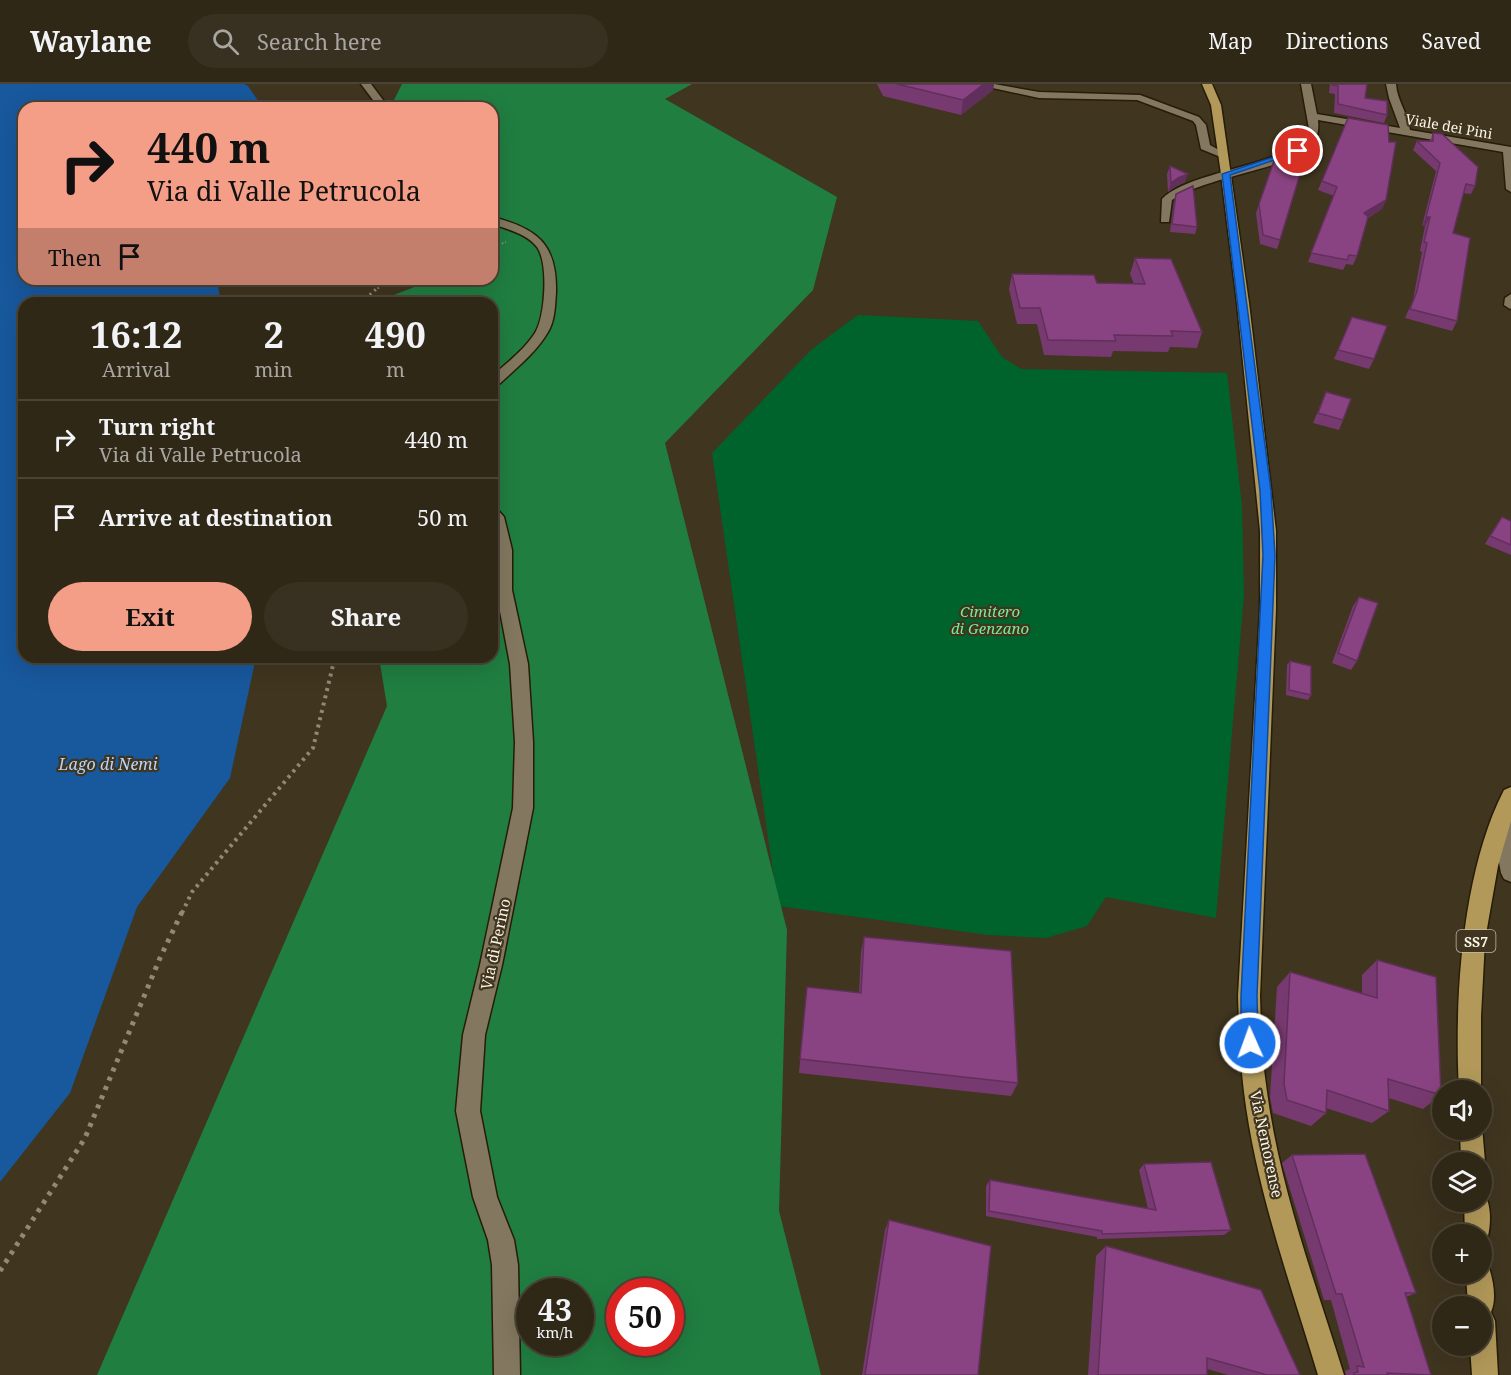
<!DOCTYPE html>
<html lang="en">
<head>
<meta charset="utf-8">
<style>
	:root { --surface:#302817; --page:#383020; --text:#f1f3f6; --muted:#a8a6a1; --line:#4b4436; --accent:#f49e87 }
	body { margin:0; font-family:"Noto Serif",serif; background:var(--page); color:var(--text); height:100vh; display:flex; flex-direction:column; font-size:22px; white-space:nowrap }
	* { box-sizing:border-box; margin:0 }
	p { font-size:20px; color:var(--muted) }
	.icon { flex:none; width:33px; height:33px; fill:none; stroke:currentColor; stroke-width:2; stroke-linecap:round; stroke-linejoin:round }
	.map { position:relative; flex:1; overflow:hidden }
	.details { position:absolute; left:18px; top:213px; width:480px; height:366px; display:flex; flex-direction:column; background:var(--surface); border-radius:18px; box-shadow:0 6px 24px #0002,0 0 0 2px var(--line) }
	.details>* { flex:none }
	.guide { position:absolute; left:18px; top:18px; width:480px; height:183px; border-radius:18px; box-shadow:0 6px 24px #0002,0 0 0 2px var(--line); background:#f49e87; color:#111; overflow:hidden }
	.controls { position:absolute; left:1432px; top:996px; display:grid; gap:12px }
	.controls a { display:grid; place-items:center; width:60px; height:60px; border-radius:50%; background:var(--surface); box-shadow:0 6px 24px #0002,0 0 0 2px var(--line); font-size:30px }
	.speed { position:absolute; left:516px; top:1194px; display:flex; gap:12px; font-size:30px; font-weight:700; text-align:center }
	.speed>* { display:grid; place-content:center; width:78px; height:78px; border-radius:50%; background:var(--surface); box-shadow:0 6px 24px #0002,0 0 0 2px var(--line); line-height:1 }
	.speed small { font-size:15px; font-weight:400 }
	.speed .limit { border:9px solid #d22; background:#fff; color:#111 }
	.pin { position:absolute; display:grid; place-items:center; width:51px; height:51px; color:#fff; margin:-26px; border:3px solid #fff; border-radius:50%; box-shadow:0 2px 6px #0007 }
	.me { position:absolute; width:66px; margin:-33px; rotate:358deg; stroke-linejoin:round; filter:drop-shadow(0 0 4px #0008) }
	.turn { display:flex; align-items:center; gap:21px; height:126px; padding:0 30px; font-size:27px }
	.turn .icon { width:78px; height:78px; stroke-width:2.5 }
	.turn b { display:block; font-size:42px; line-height:51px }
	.then { display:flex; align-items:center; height:57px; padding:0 30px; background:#0003; gap:12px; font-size:22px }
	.eta { display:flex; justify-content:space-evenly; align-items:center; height:102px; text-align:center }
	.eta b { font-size:36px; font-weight:700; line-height:42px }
	.button { display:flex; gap:12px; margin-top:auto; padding:12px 30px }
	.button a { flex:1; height:69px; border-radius:36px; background:var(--accent); color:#111; font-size:24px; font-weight:700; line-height:69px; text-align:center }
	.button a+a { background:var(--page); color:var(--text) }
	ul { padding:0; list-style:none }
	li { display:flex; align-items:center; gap:18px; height:78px; padding:0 30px; border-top:2px solid var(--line) }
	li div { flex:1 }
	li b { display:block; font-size:22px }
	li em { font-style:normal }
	header { display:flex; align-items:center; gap:36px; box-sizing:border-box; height:84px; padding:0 30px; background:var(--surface); border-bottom:2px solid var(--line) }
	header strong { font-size:28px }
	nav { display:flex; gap:33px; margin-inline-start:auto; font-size:21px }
	.search { width:420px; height:54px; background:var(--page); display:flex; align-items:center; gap:15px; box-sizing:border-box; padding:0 21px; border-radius:33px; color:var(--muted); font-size:22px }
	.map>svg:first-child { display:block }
</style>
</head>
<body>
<header>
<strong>Waylane</strong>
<div class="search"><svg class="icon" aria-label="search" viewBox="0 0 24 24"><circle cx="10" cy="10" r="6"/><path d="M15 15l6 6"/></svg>Search here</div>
<nav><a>Map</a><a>Directions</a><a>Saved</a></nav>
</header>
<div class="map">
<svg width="1511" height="1291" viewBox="0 0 1511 1291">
	<rect width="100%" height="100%" fill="#40351f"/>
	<!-- green -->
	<path fill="#00632b" d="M858,231L978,237L1002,273L1021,285L1227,289L1242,422L1244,511L1216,834L1106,813L1087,842L1046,854L988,851L778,822L712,369L812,265Z"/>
	<!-- forest -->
	<path fill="#207e41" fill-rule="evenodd" d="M402,0H692L665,15L837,113L813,206L665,359L787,846L779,1127L821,1291H97L387,622L379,573H492V219H373L417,202V195H492V24H390ZM530,1208H580V1258H530ZM620,1208H670V1258H620Z"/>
	<!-- water -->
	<path fill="#18589d" d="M0,0H244L248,2L263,24H24V195H217L221,219H24V573H256L230,694L137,823L70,1009L0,1098Z"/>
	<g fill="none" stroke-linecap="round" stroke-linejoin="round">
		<!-- minor casing -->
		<g stroke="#261c07" stroke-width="3">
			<g id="minor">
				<path d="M361,0H371L389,24H379Z"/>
				<path d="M974,0H994L1039,8L1140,11L1199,33L1206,41L1210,61L1228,71L1223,74L1201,65L1196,41L1193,37L1137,16L1039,14Z"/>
				<path d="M1301,0H1311L1317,30L1400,44L1389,14L1386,0H1396C1397,17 1408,29 1410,46L1511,63V108L1506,105L1503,68L1318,36C1319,46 1318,53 1311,62C1290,85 1207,92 1172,116L1169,138H1161L1162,115C1189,85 1305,80 1309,45Z"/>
				<path d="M492,133C537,144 557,160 556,208C555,222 555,236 548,248C535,270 515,285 497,302L492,303V292C507,279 524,266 535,249C545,233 549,180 537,163C527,150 507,145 492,140Z"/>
				<path d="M1511,210V224L1510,225L1504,221L1505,214Z"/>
				<path d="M492,423L497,425L504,433L512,466V506L528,580L533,658V724L502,881L485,951L480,1027L497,1113L514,1156L518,1181L520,1291H494L492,1181L488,1156L473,1113L456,1027L463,951L480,881L513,724L515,658L510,580L496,506V466L492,448Z"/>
				<path d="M1501,728L1508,730L1511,738V798L1504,795L1501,789L1491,736L1494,730Z"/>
			</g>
		</g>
		<!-- major casing -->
		<g stroke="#261c07" stroke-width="3">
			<g id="major">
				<path d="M1202,0H1212L1221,21L1249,219L1276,447V525L1260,912C1261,944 1262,976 1267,1008C1280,1105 1315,1198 1344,1291H1318C1290,1198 1256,1105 1244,1008C1240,976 1239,944 1238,912L1260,525V447L1237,219L1221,90L1211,21Z"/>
				<path d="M1511,703V737L1498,782L1485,856L1481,932V1006H1459C1454,915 1462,788 1504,706Z"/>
				<path d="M1482,1042L1485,1078L1482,1085V1078H1461L1460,1046H1482Z"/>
				<path d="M1482,1108C1493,1118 1491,1146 1486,1159L1482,1160V1150H1465L1464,1118H1482Z"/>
				<path d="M1482,1179L1488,1181C1493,1194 1497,1215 1491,1228L1495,1237L1498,1291H1472L1470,1262H1482V1222H1468L1466,1190H1482Z"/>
			</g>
		</g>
		<!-- path-far3 -->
		<g stroke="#918876" stroke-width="2" stroke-dasharray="1.5 2" stroke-linecap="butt">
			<path d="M492,163L506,158"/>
			<path d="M375,207L388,195"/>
		</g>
		<!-- path-far2 -->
		<path stroke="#918876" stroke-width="3" stroke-dasharray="2 4" stroke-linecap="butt" d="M361,219L376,205"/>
		<!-- path-far1 -->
		<path stroke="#918876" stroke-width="4" stroke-dasharray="3 4.5" stroke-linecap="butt" d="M182,829L192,808L313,664L335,573"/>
		<!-- path -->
		<path stroke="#918876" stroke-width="5" stroke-dasharray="4 6" stroke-linecap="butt" d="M0,1187L85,1054L160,874L182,828"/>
		<!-- minor -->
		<use href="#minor" fill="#83775f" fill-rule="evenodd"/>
		<!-- major -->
		<use href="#major" fill="#b2995a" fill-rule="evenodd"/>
	</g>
	<!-- wall -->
	<g fill="#773a70">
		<path d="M877,0H994L993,6L961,31L883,12Z"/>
		<path d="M1330,0H1367L1365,14L1387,31L1384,39L1334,29L1335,10L1329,9Z"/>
		<path d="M1348,34L1386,116L1382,125L1368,134L1357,172L1353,181L1346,180L1343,186L1308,178L1334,112L1318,106Z"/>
		<path d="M1433,49L1475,102L1471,110L1463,109L1453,149L1457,237L1452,247L1405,234L1413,216L1422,168L1420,167L1425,142H1422L1436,87L1413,66L1417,57H1430Z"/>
		<path d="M1274,77L1284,79L1280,156L1277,165L1260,160L1256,129Z"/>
		<path d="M1170,82L1185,98L1175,103L1168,108L1167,90Z"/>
		<path d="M1176,110L1197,143L1195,150L1170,148L1174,117Z"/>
		<path d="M1135,174L1202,248L1197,264L1170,263L1168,268L1113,267L1111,273L1044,271L1037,240H1017L1009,205L1012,190L1097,199L1134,200L1130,190Z"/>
		<path d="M1352,233L1374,275L1369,285L1334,275Z"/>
		<path d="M1326,308L1343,336L1339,346L1313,339Z"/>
		<path d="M1511,437V471L1485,460L1497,440Z"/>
		<path d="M1359,513L1357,577L1351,586L1332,579L1353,522Z"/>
		<path d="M1290,577L1311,611L1308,616L1286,611L1287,581Z"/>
		<path d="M864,853L1018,999L1011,1012L799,989L807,903L859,909L861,868Z"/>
		<path d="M1377,876L1441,1011L1423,1025L1389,1014V1027L1372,1039L1326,1024V1029L1311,1042L1273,1029L1270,1013L1277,903L1290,888L1362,910V891Z"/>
		<path d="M1292,1071L1416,1209L1406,1213L1431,1291H1346L1345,1287L1350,1285L1331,1216H1324L1282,1079Z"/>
		<path d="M1144,1080L1231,1146L1224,1151L1097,1155V1153L986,1132V1102L990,1096L1148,1125L1139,1086Z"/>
		<path d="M889,1136L978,1291H862L885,1146Z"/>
		<path d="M1106,1162L1300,1291H1228L1207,1285V1291H1088L1096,1172Z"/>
	</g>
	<!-- shaded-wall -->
	<g fill="#612f5b">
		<path d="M984,0H994L993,6L961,31L963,16Z"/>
		<path d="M1188,90L1185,98L1175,103L1168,108L1171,99L1178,94Z"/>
		<path d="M1386,116L1382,125L1360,138L1364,129Z"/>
		<path d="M1426,133H1430L1425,142H1422Z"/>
	</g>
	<!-- building -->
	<g fill="#8a4382" stroke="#612f5b" stroke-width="1.5">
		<path d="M897,0H984L963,16Z"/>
		<path d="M1332,0H1367L1365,14L1387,17V31L1338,20V2L1332,1Z"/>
		<path d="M1348,34L1388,41L1389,58H1396L1386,116L1364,129L1368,133L1357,172L1349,171L1347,176L1311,169L1337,103L1322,97Z"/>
		<path d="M1433,49L1442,50L1478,83L1475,102L1466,100L1453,149L1470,154L1457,237L1410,225L1417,207L1427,159L1424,158L1430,133H1426L1440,79L1417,57H1433Z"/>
		<path d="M1286,74L1304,77L1280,156L1263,151L1259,120L1274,77L1284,79Z"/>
		<path d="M1170,82L1188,90L1178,94L1171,99Z"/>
		<path d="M1193,102L1197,143L1172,140L1176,110Z"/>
		<path d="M1135,174L1171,175L1202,248L1171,247L1173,252L1114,251L1116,257L1048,256L1040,224H1020L1012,190L1094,191L1097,199L1145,200Z"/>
		<path d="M1352,233L1387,242L1374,275L1338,266Z"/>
		<path d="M1326,308L1351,315L1343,336L1318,329Z"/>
		<path d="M1502,433L1511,437V461L1490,452Z"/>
		<path d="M1359,513L1378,519L1357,577L1338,569Z"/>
		<path d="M1290,577L1311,582V611L1289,606Z"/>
		<path d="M864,853L1011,867L1018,999L800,975L807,903L861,909Z"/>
		<path d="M1377,876L1436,893L1441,1011L1388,995L1389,1027L1327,1006L1326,1029L1287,1016L1284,1000L1290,888L1377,914Z"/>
		<path d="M1365,1070L1416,1209H1405L1431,1291L1387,1289L1388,1291H1354V1289L1358,1288L1357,1282L1364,1283L1342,1210H1336L1292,1071Z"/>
		<path d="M1211,1078L1231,1146L1102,1150V1147L989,1127L990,1096L1156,1126L1144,1080Z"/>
		<path d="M889,1136L991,1162L978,1291H865Z"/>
		<path d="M1106,1162L1261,1206L1300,1291H1267L1207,1274V1291H1098Z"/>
	</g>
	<!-- route -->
	<path fill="#1a73e8" stroke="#114b97" stroke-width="1.5" d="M1295,66L1301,67L1230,91L1271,407L1275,471L1257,912L1258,959L1256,965L1250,967L1244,965L1241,959V912L1263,471L1260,407L1222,90Z"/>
	<g text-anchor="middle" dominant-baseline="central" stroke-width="4.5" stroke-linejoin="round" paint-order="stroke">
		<!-- far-street labels -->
		<g font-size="14" fill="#fbf4e7" stroke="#40351f">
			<text transform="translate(1449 42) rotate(10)">Viale dei Pini</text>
		</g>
		<!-- shield labels -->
		<rect fill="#40351f" stroke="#c3bbab" stroke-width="1.5" x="1456.5" y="846" width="39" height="22" rx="4.5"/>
		<g font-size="14" font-weight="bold" fill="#fbf4e7">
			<text x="1476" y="857">SS7</text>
		</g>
		<!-- park labels -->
		<g font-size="15" font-style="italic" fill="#79eb97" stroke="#40351f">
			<text x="990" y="527">Cimitero<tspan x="990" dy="17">di Genzano</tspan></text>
		</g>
		<!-- street labels -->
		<g font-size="15" fill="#fbf4e7" stroke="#40351f">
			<text transform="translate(495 860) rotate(-78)">Via di Perino</text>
			<text transform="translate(1267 1060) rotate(78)">Via Nemorense</text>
		</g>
		<!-- water labels -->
		<g font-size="16" font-style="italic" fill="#b6d5fc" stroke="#40351f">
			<text x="108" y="680">Lago di Nemi</text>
		</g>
	</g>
</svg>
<div class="controls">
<a><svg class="icon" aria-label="sound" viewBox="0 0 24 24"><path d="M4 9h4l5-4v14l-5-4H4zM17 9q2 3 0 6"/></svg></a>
<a><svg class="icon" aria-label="layers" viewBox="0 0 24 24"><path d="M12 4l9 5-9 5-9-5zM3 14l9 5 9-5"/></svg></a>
<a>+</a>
<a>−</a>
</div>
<div class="speed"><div>43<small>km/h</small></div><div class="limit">50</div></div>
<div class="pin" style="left:1298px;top:67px;background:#d93025"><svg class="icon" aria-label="arrive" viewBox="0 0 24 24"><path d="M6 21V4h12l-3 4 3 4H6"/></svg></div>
<svg class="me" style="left:1250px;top:959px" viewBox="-20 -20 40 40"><circle r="17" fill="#1a73e8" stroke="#fff" stroke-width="3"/><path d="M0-11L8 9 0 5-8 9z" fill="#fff"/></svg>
<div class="guide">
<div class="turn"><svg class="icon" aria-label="right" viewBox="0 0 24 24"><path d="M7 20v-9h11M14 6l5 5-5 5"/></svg><div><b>440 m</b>Via di Valle Petrucola</div></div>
<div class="then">Then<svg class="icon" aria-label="arrive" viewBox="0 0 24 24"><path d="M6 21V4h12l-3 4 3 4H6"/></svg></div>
</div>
<section class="details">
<div class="eta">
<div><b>16:12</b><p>Arrival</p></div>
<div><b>2</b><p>min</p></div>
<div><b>490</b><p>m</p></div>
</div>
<ul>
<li><svg class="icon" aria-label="right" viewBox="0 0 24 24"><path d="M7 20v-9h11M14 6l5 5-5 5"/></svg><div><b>Turn right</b><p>Via di Valle Petrucola</p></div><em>440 m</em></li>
<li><svg class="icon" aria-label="arrive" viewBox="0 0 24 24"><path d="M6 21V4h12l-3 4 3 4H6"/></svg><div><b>Arrive at destination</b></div><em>50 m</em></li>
</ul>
<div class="button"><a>Exit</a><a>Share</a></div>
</section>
</div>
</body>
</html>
